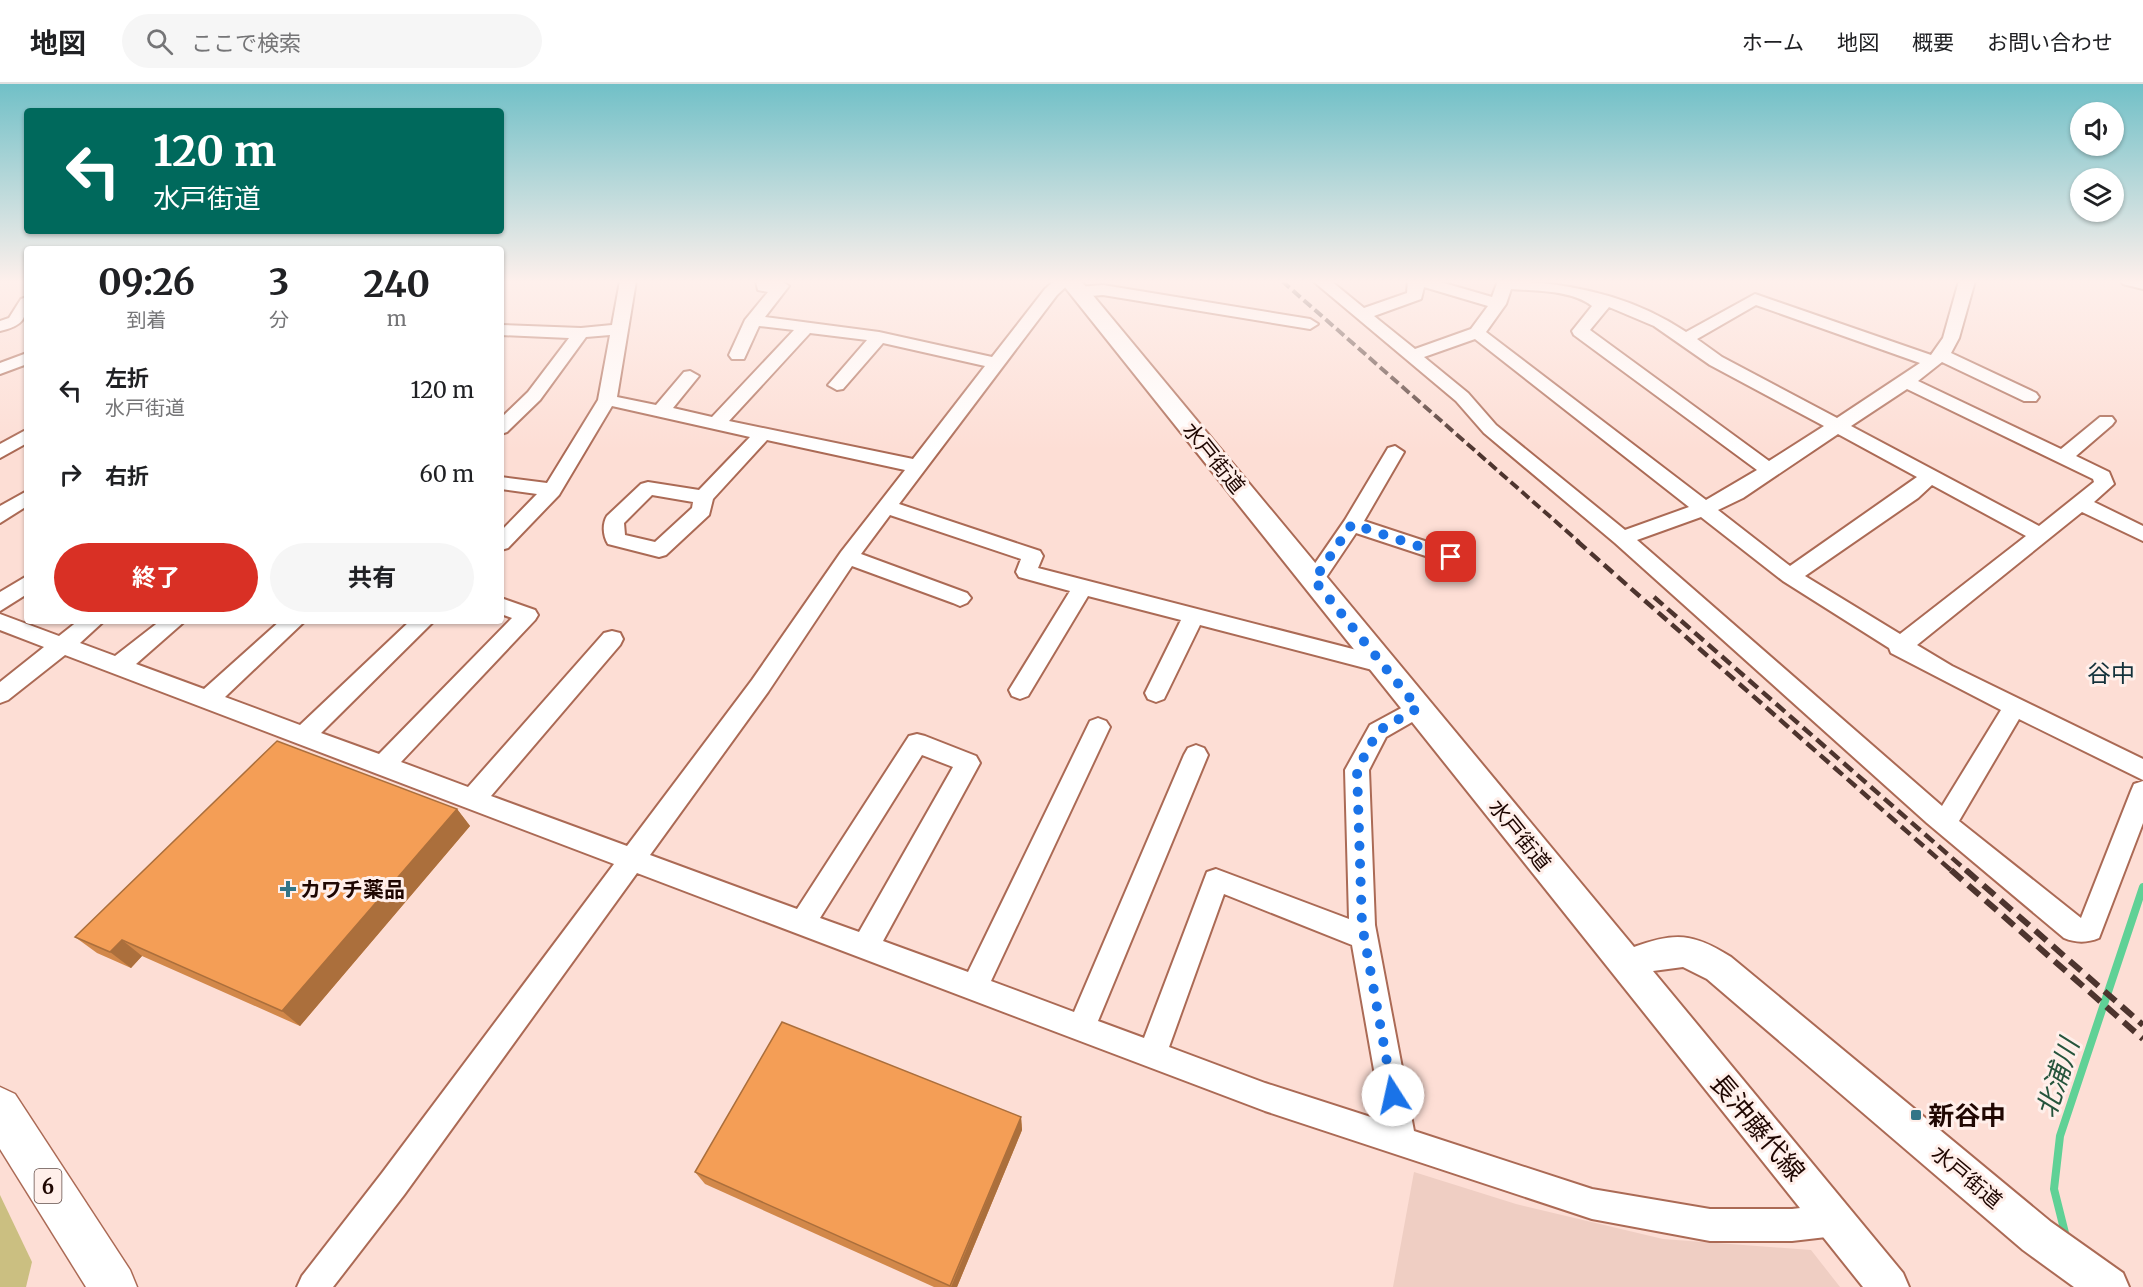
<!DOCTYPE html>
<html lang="ja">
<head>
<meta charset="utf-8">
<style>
	:root { --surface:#fff; --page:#f6f6f6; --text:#202124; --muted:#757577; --line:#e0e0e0; --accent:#d93025 }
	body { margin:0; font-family:Merriweather,"Noto Sans JP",serif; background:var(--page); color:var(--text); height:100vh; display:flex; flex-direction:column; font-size:22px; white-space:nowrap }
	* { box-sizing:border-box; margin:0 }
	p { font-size:20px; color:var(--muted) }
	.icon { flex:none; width:33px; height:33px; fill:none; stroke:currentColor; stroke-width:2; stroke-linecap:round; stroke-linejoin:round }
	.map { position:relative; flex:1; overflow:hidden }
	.drawer { position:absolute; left:24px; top:162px; width:480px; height:378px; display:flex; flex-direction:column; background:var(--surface); border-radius:6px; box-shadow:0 2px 4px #0004 }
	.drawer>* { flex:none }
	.banner { position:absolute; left:24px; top:24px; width:480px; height:126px; border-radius:6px; box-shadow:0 2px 4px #0004; background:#00695c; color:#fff; overflow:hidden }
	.fabs { position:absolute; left:2070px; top:18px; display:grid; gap:12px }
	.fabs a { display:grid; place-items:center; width:54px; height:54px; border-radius:50%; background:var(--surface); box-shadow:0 2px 4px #0004; font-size:30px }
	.pin { position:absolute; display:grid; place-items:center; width:51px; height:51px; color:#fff; margin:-26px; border-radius:12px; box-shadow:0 3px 9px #0006 }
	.me { position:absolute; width:66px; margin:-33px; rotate:350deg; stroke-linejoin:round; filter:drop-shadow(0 0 4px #0008) }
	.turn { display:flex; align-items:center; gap:21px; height:126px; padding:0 30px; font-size:27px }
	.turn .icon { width:78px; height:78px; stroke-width:2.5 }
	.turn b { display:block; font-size:42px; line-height:51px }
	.eta { display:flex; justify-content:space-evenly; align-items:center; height:102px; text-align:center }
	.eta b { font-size:36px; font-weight:700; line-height:42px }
	.action { display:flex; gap:12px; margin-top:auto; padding:12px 30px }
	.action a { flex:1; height:69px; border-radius:36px; background:var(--accent); color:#fff; font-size:24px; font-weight:700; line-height:69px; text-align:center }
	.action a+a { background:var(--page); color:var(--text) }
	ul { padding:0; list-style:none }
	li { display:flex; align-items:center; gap:18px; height:84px; padding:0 30px }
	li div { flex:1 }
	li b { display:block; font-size:22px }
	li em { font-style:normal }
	header { display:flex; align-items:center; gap:36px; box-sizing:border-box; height:84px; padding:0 30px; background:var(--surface); border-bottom:2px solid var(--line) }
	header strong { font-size:28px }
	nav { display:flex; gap:33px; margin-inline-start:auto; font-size:21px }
	.search { width:420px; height:54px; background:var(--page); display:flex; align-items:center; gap:15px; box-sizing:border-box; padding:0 21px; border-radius:33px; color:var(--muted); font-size:22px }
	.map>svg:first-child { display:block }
</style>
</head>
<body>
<header>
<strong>地図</strong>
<div class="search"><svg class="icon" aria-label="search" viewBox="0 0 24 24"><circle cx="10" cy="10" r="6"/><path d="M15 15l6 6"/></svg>ここで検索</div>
<nav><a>ホーム</a><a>地図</a><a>概要</a><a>お問い合わせ</a></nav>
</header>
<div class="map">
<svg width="2143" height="1203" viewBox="0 0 2143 1203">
	<rect width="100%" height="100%" fill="#fdded5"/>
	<!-- built -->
	<path fill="#efcec3" d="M1414,1088L1516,1120L1663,1155L1811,1166L1840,1203H1393Z"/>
	<!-- green -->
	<path fill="#cbbf81" d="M0,1111L32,1178L26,1203H0Z"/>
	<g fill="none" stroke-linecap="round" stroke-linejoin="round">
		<!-- stream -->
		<path stroke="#5fd196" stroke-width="8" d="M2067,1157L2054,1105L2060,1052L2143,803"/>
		<!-- minor casing -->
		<g stroke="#ab6a55" stroke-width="4">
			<g id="minor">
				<path d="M620,197H636L617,313L656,321L684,288L690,287L699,292L673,324L712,333L794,246L759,242L744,275H732L729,271L745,236L768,208L758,206L756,197H781L789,202L765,233L879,248L992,273L1045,205L1054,197H1072L1057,211L899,420L1040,467L1043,472L1038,484L1384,573L1392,575L1395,581L1392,587L1384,589L1200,541L1164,615L1156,618L1148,615L1145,609L1181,536L1088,512L1028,612L1020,615L1012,612L1009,606L1070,507L1019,493L1016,488L1021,475L890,431L861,470L967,509L971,514L967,519L960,522L953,519L852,482L768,608L650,771L797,825L909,652L917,650L925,652L976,672L980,679L883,857L968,888L1090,637L1098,634L1106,637L1110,643L991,897L1074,928L1184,671L1188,664L1196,661L1204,664L1208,671L1098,937L1144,954L1207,788L1216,785L1349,835L1345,686L1370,641L1418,615L1426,618L1429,624L1426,630L1386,653L1369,686L1375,841L1414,1047L1592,1105L1710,1125H1792L1835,1120L1846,1125L1851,1136L1846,1147L1835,1152L1792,1157H1710L1592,1135L1265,1027L637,789L404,1111L333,1203H297L302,1192L382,1089L614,780L65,571L8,616L0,619V598L44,563L0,546V530L59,552L78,537H104L80,559L115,572L160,537H185L136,580L204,605L280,537H305L225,613L300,641L410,537H434L321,649L379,670L512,534L501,530V514L535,526L538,531L535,536L401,678L468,703L604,549L612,547L620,549L623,555L620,561L491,712L627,762L752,596L841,468L905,386L767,356L713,415L709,431L666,471L659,473L608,460C603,452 602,440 607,432L641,400L648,398L699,406L750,353L612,322L559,411L508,464L501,466V447L537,410L501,405V393L547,399L598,316L610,251L586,253L540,316L507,348L501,350V334L528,308L569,254L501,251V241L581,244L612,241ZM810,249L867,256L828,301L837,306L843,305L883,259L985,282L913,375L729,337ZM652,411L693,418L692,424L655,458L625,451L624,439ZM922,671L953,683L859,848L820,834ZM1224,810L1352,861L1383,1037L1265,999L1169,963Z"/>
				<path d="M1313,197H1331L1364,224L1407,209L1408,197H1437L1492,213L1498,197C1564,197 1631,211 1686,248L1755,210L1931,271L1943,254L1959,197H1975L1959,254L1951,269L2036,309L2039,313L2036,317H2024L1942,278L1918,297L2061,365L2100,333H2112L2115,337L2112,341L2076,372L2109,388L2114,400L2094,418L2143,442V457L2082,428L1917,561L1952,582L2143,675V696L2019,635L1959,737L2081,834L2131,707L2134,700L2143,697V739L2099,854C2087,859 2076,859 2064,854L1927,739L1615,459L1484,349L1456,317ZM1424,203L1488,222L1471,245L1415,265L1374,232L1421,215ZM1511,205C1536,207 1572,206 1592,222L1572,247L1574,251L1757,386L1706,416L1486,248L1506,220ZM1756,221L1920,279L1837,334L1722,273L1697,255ZM1609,223L1654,242L1710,281L1824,342L1769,377L1590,246ZM1475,255L1689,423L1625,446L1496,341L1468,309L1424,273ZM1907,305L2093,395L2094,398L2039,442L1851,342ZM1838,350L1917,393L1790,482L1718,426L1743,414ZM1932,401L2026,452L1900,550L1805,492L1918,414ZM1701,433L1783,497L1889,564L1891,569L2001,626L1942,722L1637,456Z"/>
				<path d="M2121,197H2143V205L2123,200Z"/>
				<path d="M1103,201L1310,235L1318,240L1310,245L1103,211L1078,213L1070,208L1078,203Z"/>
				<path d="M27,213C27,236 22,242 0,247V237L9,234L21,215Z"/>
				<path d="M27,269V280L0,290V279Z"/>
				<path d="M24,347L27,348V359L0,374V360Z"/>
				<path d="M1395,362L1404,368L1364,437L1458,468L1461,473L1458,478H1444L1356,449L1321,501L1314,503L1307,501L1304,496L1307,491L1345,436L1388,364Z"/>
				<path d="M27,407V422L0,439V422Z"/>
				<path d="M27,492V510L0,527V508Z"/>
			</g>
		</g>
		<!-- major casing -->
		<g stroke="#ab6a55" stroke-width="4">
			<path id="major" d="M1060,197H1081L1634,863C1675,848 1693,849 1731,873L2051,1138L2123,1189L2129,1203H2074L2023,1166L1707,895L1683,883L1653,887L1903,1189L1909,1203H1863Z"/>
		</g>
		<!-- highway casing -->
		<g stroke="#ab6a55" stroke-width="3">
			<path id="highway" d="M0,1003L15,1010L130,1186L137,1203H86L0,1065Z"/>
		</g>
		<!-- minor -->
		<use href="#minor" fill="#fff" fill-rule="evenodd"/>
		<!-- major -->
		<use href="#major" fill="#fff" fill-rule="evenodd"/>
		<!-- highway -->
		<use href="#highway" fill="#fff" fill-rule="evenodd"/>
		<!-- rail-far2 -->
		<path stroke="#4d342e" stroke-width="4" stroke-dasharray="10 4.5" stroke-linecap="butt" d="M1282,197L1579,458"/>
		<!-- rail-far1 -->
		<g stroke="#4d342e" stroke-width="4.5" stroke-dasharray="12 6" stroke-linecap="butt">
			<path d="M1577,457L1953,788"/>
			<path d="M1654,513L1968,788"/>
		</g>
		<!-- rail -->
		<g stroke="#4d342e" stroke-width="6" stroke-dasharray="15 8" stroke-linecap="butt">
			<path d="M1951,786L2143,955"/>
			<path d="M1966,786L2143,941"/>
		</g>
	</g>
	<!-- wall -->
	<g fill="#d2884a">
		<path d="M457,725L470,742L300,942L142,872L131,884L97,869L75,853Z"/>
		<path d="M1021,1033L1022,1046L957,1203H934L705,1100L695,1088Z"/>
	</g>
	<!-- shaded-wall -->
	<g fill="#ab6f3c">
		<path d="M457,725L470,742L300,942L282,927Z"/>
		<path d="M122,856L142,872L131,884L110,868Z"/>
		<path d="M1021,1033L1022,1046L957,1203H951Z"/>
	</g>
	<!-- building -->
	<g fill="#f49e56" stroke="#ab6f3c" stroke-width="1.5">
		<path d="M277,657L457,725L282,927L122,856L110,868L75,853Z"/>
		<path d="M782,938L1021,1033L950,1202L695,1088Z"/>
	</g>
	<!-- sky -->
	<linearGradient id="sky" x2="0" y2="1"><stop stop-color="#71c0c7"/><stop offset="0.54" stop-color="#fef0ec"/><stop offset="1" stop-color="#fef0ec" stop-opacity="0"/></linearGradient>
	<rect width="2143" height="366" fill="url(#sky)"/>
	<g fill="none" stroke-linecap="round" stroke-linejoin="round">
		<!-- route -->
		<path stroke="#1a73e8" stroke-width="10" stroke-dasharray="0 18" d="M1393,1011L1362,841L1357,686L1378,647L1418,624L1314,496L1352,440L1451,473"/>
	</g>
	<!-- markers -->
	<g fill="#337587" stroke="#ffefea" stroke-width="2">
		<path d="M285 796h6v6h6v6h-6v6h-6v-6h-6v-6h6z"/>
		<rect x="1910" y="1025" width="12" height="12" rx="3"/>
	</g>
	<g text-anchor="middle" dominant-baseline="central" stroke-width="6" stroke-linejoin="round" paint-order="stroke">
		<!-- shield labels -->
		<rect fill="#ffefea" stroke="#624d48" stroke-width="1.5" x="34.5" y="1085" width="27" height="34" rx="4.5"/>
		<g font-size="20" font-weight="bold" fill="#1f0702">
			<text x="48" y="1102">6</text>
		</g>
		<!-- street labels -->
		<g font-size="21" fill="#1f0702" stroke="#ffefea">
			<text transform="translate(1214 374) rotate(51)">水戸街道</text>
			<text transform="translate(1520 751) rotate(51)">水戸街道</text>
			<text transform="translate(1967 1093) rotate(40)">水戸街道</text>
		</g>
		<!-- poi labels -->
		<g font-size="21" font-weight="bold" fill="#1f0702" stroke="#ffefea" text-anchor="start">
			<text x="300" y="805">カワチ薬品</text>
		</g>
		<!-- quarter labels -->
		<g font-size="24" fill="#13323b" stroke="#ffefea">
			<text x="2111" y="589">谷中</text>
		</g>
		<!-- near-poi labels -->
		<g font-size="26" font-weight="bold" fill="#1f0702" stroke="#ffefea" text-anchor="start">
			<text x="1928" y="1031">新谷中</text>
		</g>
		<!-- near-street labels -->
		<g font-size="26" fill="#1f0702" stroke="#ffefea">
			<text transform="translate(1758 1043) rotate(50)">長沖藤代線</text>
		</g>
		<!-- near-water labels -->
		<g font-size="27" font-style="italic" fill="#26543c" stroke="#ffefea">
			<text transform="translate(2057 994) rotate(-72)">北浦川</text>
		</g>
	</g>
</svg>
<div class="fabs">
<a><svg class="icon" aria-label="sound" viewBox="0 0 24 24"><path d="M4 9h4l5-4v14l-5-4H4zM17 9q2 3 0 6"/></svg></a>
<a><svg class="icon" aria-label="layers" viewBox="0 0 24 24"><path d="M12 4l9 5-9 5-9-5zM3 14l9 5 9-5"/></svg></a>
</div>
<div class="pin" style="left:1451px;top:473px;background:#d93025"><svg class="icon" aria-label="arrive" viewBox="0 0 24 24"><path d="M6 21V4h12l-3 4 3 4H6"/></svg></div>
<svg class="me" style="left:1393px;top:1011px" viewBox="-20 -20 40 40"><circle r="19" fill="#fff"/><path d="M0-13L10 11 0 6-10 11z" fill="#1a73e8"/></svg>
<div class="banner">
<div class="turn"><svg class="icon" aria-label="left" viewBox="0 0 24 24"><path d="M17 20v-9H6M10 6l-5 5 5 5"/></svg><div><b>120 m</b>水戸街道</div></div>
</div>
<section class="drawer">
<div class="eta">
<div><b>09:26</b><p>到着</p></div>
<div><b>3</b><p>分</p></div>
<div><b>240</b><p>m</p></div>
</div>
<ul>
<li><svg class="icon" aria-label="left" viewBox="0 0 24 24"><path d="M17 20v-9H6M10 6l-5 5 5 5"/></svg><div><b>左折</b><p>水戸街道</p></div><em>120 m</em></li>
<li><svg class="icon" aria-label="right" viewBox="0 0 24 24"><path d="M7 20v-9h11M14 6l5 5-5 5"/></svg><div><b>右折</b></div><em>60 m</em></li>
</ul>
<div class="action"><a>終了</a><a>共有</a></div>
</section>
</div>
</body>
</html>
